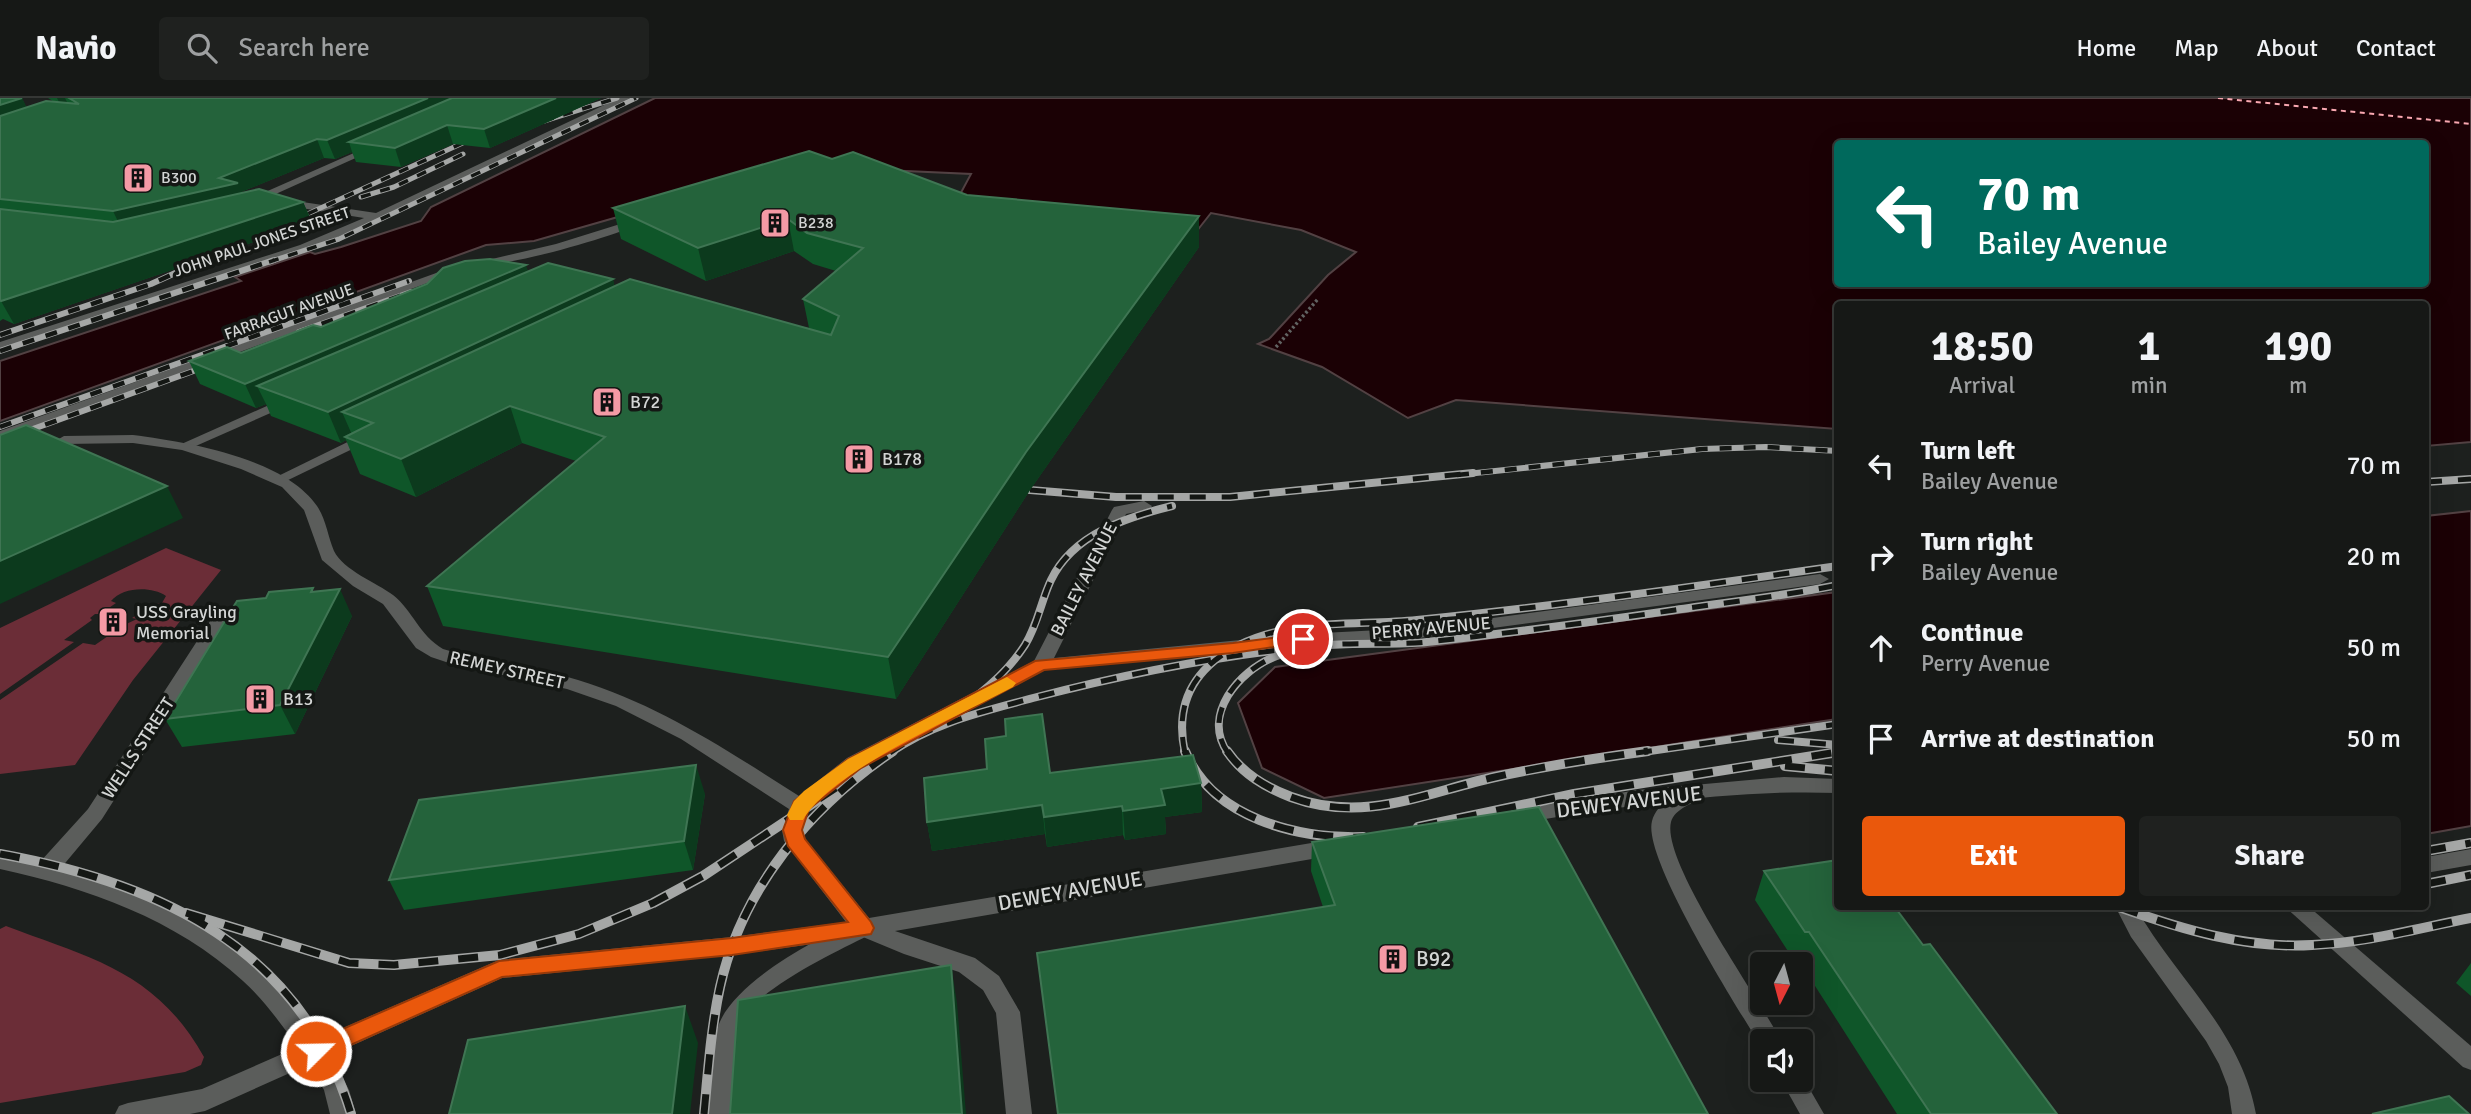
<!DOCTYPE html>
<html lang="en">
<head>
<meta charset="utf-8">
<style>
	:root { --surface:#161816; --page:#1f211f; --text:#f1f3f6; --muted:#9ea0a1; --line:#353735; --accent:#ea580c }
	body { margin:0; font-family:Signika,sans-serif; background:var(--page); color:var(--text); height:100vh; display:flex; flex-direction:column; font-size:26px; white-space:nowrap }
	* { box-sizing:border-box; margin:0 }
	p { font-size:23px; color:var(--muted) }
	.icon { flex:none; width:38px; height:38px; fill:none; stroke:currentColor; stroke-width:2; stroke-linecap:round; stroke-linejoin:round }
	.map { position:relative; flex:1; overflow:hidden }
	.sheet { position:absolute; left:1834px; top:203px; width:595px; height:609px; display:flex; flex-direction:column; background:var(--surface); border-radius:7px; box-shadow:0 7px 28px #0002,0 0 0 2px var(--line) }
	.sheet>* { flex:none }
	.guide { position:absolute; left:1834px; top:42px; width:595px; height:147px; border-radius:7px; box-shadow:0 7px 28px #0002,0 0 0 2px var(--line); background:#00695c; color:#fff; overflow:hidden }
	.needle { width:46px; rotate:186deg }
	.fabs { position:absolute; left:1750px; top:854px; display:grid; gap:14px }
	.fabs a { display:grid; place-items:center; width:63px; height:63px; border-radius:7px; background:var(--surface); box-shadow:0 7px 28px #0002,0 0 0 2px var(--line); font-size:35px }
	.pin { position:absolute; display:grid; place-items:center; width:60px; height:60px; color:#fff; margin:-30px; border:4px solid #fff; border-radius:50%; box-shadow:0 2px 7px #0007 }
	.me { position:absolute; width:77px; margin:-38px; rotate:67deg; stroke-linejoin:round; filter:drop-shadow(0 0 5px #0008) }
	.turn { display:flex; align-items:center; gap:24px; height:147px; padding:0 28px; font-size:32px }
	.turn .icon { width:91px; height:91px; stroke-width:2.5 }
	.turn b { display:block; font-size:49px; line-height:60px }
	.eta { display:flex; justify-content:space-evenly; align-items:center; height:119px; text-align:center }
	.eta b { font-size:42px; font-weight:700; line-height:49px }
	.primary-button { display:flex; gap:14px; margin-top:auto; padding:14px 28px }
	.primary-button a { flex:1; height:80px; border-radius:7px; background:var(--accent); color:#fff; font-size:28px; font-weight:700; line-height:80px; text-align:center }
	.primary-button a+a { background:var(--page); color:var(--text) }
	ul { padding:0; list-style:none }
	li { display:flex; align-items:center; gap:21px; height:91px; padding:0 28px }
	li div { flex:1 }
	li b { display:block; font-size:26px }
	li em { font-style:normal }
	header { display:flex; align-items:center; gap:42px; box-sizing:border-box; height:98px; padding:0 35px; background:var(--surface); border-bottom:2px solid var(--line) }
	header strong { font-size:33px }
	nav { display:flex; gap:38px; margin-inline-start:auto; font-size:24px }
	.search { width:490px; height:63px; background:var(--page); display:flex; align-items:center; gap:18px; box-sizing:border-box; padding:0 24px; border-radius:7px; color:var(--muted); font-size:26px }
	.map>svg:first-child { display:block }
</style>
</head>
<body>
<header>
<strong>Navio</strong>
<div class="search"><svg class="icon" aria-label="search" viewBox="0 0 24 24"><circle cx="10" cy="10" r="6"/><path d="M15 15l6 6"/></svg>Search here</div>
<nav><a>Home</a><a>Map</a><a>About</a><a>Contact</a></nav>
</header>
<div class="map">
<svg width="2471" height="1016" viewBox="0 0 2471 1016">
	<rect width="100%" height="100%" fill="#1d201e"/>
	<!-- green -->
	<g fill="#6b2d37">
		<path d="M166,450L221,472L133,582L75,667L0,676V602L83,545L95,547L124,527L137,521L132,520L151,507L162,505L166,498C151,488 123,489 111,503L116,505L100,516H95L90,520L92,522L64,542L74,544L0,596V530Z"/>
		<path d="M6,828C90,860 156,873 204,959L201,967L185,974L0,1005V831Z"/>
	</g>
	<!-- water -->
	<g fill="#1b0105" stroke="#524143" stroke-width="2" fill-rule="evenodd">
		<path d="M655,0H2471V344L2426,348V206H1838L1837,331L1456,302L1408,320L1322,269L1258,246L1269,241L1328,177L1356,154L1301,132L1211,115L1185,148L957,102L971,76L796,68L534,143L486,147L0,323V263L241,183L235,179L310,154L315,156L341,149L421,123L431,109ZM1838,46H2426V186H1838Z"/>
		<path d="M2471,413V728L2426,736V418Z"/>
		<path d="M1837,494V621L1324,700L1262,670L1238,605L1275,569Z"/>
	</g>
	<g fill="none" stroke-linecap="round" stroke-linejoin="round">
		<!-- ferry -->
		<path stroke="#f9a8b1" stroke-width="2" stroke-dasharray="5 4.5" stroke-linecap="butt" d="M2218,0L2471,26"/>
		<!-- path -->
		<path stroke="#616362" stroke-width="3.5" stroke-dasharray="2.5 2.5" stroke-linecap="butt" d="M1276,249L1318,201"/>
		<!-- service -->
		<g fill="#5b5d5b" fill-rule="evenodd">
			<path d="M633,122L642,124C625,136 489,175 475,165L556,146Z"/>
			<path d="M287,299L291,300V306L189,351H179L177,348Z"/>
			<path d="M366,335L373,339L371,342L282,385L277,386L270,382Z"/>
			<path d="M1698,688L1705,689L1707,694L1705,699C1695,704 1674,711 1671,724C1661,764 1760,901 1781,943H1762V950C1739,912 1642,760 1652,723C1657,704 1681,692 1698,688Z"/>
			<path d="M2115,808H2135C2175,880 2241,932 2256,1016H2232L2228,989L2219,966L2206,943L2131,839Z"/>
			<path d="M2284,808H2308L2471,948V972L2463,969Z"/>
			<path d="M860,824L867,826L870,832L867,838C836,854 753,892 741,926C731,954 734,986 732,1016H708C711,986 709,954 719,926C735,884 819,837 860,824Z"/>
			<path d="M1801,976L1824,1016H1800L1781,982H1801Z"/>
		</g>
		<!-- minor -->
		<g fill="#5b5d5b" fill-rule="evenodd">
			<path d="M619,0H630L381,121L308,151L0,252V244L300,147L364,120L257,103L252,100L372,47L380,49L269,99L376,115Z"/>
			<path d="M450,170L460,173L0,342V333Z"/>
			<path d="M133,337C187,344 284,360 317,408C326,421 328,439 334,453C343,472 377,485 393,497C413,513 419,537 443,551C488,565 534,568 578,582C660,607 728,653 799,698L847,660L1034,563L1112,412L1114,409L1144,403L1152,408L1150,411L1126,416L1054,560L1303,536L1419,530L1820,476L1829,481L1820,486L1419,540L1303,546L1045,572L861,670L809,711L804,732L805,741L869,820L1335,741L1343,743L1346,749L1343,755L1335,757L895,833L975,860L999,878L1020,914L1032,1016H1006L996,915L983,892L959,874L904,856L863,839L732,857L502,880L331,957L349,992L356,1016H330L324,992L310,966L205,1013L190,1016H115L119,1008L128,1005L202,991L298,949C281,926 264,902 243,883C176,821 87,790 0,771V755L40,764L88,711L214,517L220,516L229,521L102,721L61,770C132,789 205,820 260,871C283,891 301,916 320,940L499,862L732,839L846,824L784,743L782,732L789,711L681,641L616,608L567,591L452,566L431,559L416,550L383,506L353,488L322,462L304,412L282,389L241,371L182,352L133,345L64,346L57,342L64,338Z"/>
			<path d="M1784,679L1838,681V695C1731,691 1626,708 1521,725L1514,723L1510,718L1514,713L1521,711L1638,692Z"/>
			<path d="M2471,751V767L2426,775V759Z"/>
		</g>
		<!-- rail-far3 casing -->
		<g stroke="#a5a7a6" stroke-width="5">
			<g id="rail-far3">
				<path d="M544,23L617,0"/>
				<path d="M361,99L394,89L463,56"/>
				<path d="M290,124L478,38"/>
				<path d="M200,164L239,147"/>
				<path d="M269,164L339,141L636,0"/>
			</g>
		</g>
		<!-- rail-far2 casing -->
		<g stroke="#a5a7a6" stroke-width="6">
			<g id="rail-far2">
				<path d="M299,234L411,194"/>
				<path d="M0,237L151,186L204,162"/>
				<path d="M0,253L274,162"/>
				<path d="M0,329L409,183"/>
				<path d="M0,343L210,267"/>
				<path d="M1457,377L1702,351L1766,349L1838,353"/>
			</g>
		</g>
		<!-- rail-far1 casing -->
		<g stroke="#a5a7a6" stroke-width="8">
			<g id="rail-far1">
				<path d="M2426,384L2471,381"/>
				<path d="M1030,392L1116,399H1230L1473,375"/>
				<path d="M946,620C976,600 1005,578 1025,547C1038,526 1041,503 1051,482C1073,436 1127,419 1172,408"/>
				<path d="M1778,642L1838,647"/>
				<path d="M890,655C935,624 982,614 1033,600C1114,579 1196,562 1279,552"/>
				<path d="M1185,655C1174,605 1194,570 1239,547C1293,520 1359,528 1417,522C1558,508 1698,488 1838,468"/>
				<path d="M1228,655C1201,617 1239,573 1274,559C1323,539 1377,549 1427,544C1510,535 1593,524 1675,512C1729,504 1784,498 1838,487"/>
				<path d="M1636,655L1838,626"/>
				<path d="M1833,655L1838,654"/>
			</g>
		</g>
		<!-- rail casing -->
		<g stroke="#a5a7a6" stroke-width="10">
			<g id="rail">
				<path d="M1185,653C1212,720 1297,741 1363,739"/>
				<path d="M1227,653C1243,676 1265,689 1291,699C1365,726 1423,695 1495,679C1545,668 1597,660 1648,653"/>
				<path d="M1785,668L1838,673"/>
				<path d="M1418,729L1574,696L1838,654"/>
				<path d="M2426,753L2471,745"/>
				<path d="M0,756C159,785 301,850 351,1016"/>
				<path d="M2426,786L2471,777"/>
				<path d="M2119,809C2181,831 2246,851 2312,847C2366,845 2419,830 2471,820"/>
				<path d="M186,815L349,865L394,867L500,857L579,836L653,805L703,778L842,686"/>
				<path d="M704,1016C708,974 711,930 720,889C742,790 810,709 893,653"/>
			</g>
		</g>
		<!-- rail-far3 -->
		<use href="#rail-far3" stroke="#141714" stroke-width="3.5" stroke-dasharray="10" stroke-linecap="butt"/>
		<!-- rail-far2 -->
		<use href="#rail-far2" stroke="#141714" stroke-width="4.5" stroke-dasharray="12" stroke-linecap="butt"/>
		<!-- rail-far1 -->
		<use href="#rail-far1" stroke="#141714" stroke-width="5" stroke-dasharray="16" stroke-linecap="butt"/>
		<!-- rail -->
		<use href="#rail" stroke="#141714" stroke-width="7" stroke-dasharray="20" stroke-linecap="butt"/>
	</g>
	<!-- wall -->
	<g fill="#0f5629">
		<path d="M0,0H22L26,9L54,4L48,0H601L490,50L453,46L401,69L356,64L352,54L335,61L324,60L241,94L242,95L303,104L312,124L14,226L3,221L0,223Z"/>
		<path d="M832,61L967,97L1199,118V149L1030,392L896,601L443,528L427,488L576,363L522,345L416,399L360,376L346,342L341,345L271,318L266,306L256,310L200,286L189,263L241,255L321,229L528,173L613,181L614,188L809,230L803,201L836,173L813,166L794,153L706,183L621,141L613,110Z"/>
		<path d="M315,494L352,518L295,636L182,649L165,621Z"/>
		<path d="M1201,685L1202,714L1165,719L1166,736L1125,742L1123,737L1047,749L1045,736L932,753L927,724Z"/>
		<path d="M705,696L693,772L404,812L389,782Z"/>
		<path d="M1312,744L1708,1016L1323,809L1311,773Z"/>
		<path d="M1764,773L1923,847L2057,1016H1897L1801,866L1799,864H1795L1755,802Z"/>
		<path d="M2471,865V898L2456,885Z"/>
	</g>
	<!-- shaded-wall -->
	<g fill="#0c3a1d">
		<path d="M22,0L31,18L0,28V7Z"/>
		<path d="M57,0H65L68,6L61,8Z"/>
		<path d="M428,0H475L349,44L352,54L335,61L327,42Z"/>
		<path d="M556,0H601L490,50L484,31Z"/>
		<path d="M447,27L453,46L401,69L395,50Z"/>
		<path d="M317,41L324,60L241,94L246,106L123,134L113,113L219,80Z"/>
		<path d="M303,104L312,124L14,226L1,203Z"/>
		<path d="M1199,118V149L1030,392L896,601L888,559L1026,354Z"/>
		<path d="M788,121L794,153L706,183L698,150Z"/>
		<path d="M526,167L533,188L257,288L266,306L256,310L245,286Z"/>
		<path d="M613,181L620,209L373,325L342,314L353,339H345L346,342L341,345L328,314Z"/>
		<path d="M510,308L522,345L416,399L401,361Z"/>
		<path d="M167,388L183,420L0,506V463Z"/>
		<path d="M340,491L352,518L295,636L280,607Z"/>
		<path d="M696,667L705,696L693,772L684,743Z"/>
		<path d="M1201,685L1202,714L1165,719L1166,736L1125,742L1123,713L1161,691Z"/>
		<path d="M1042,707L1045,736L932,753L927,724Z"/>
		<path d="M1122,708L1123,737L1047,749L1044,719Z"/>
		<path d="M951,867L957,905L966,1016H962Z"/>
		<path d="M685,908L698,945L690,1016H672Z"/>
	</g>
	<!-- building -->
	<g fill="#24633b" stroke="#3f7553" stroke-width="2">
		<path d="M0,0H22L0,7Z"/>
		<path d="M69,0H428L327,42L317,41L219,80L238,85L113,113L0,101V18L46,3L79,6Z"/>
		<path d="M452,0H556L484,31L447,27L395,50L349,44Z"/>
		<path d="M809,53L832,61L853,54L967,97L1199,118L1026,354L888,559L427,488L605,339L510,308L401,361L345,339L373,325L342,314L630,181L831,237L839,218L803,201L863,150L807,135L788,121L698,150L613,110Z"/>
		<path d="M259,91L303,104L1,203L0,202V111L113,124Z"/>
		<path d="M490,161L526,167L245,286L189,263L227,249L241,255L313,227L321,229L427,186L443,170L465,163Z"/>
		<path d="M548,165L613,181L328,314L257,288Z"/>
		<path d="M26,327L167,388L0,463V337Z"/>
		<path d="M313,490L311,494L340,491L280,607L165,621L237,503L266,500L269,494Z"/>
		<path d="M1042,616L1050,675L1193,657L1201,685L1161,691L1165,707L1123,713L1122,708L1044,719L1042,707L927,724L924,680L987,671L985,641L1006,638L1005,621Z"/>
		<path d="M696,667L684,743L389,782L419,702Z"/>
		<path d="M1539,709L1708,1016H1058L1037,855L1335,807L1312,744Z"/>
		<path d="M1838,762V808H1894L1923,847L1930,846L2057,1016H1931L1809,834H1805L1764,773Z"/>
		<path d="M951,867L962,1016H730L738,902Z"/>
		<path d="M685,908L672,1016H449L468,942Z"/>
		<path d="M2449,998L2469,1016H2372Z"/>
	</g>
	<!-- route -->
	<path fill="#ea580c" stroke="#983908" stroke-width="2" d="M1303,536L1312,541L1309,544L1233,555L1044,572L861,670L809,711L802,732L805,741L871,824L874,830L871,836L732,857L502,879L324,959L316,962L308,959L305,953L308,946L499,863L732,840L848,824L788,748L783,732L794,703L848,661L1035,563L1233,545Z"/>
	<!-- slow -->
	<path fill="#f59e0b" d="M1007,579L1016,585L1013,589C959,618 832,672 803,722H790L787,717L794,703L804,693L848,661Z"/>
	<!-- icons -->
	<defs>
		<g id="building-square" transform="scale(1.575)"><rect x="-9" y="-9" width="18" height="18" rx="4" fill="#f49aa5" stroke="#141714"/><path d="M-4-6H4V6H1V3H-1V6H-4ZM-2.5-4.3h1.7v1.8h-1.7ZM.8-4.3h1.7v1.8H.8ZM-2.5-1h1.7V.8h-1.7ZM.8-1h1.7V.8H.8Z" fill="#111"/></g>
	</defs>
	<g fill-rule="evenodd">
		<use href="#building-square" x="138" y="80"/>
		<use href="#building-square" x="775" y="125"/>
		<use href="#building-square" x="607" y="304"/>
		<use href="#building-square" x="859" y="361"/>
		<use href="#building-square" x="113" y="524"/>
		<use href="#building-square" x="260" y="601"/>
		<use href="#building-square" x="1393" y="861"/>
	</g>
	<g text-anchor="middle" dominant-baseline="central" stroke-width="7" stroke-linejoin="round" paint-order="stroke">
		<!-- far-poi labels -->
		<g font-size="16" fill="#d3d5d4" stroke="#141714" text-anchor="start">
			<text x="161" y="80">B300</text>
			<text x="798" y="125">B238</text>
		</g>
		<!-- far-street labels -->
		<g font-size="16" fill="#d3d5d4" stroke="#141714">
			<text transform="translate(262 144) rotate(-19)">JOHN PAUL JONES STREET</text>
			<text transform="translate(289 214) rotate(-20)">FARRAGUT AVENUE</text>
		</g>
		<!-- poi labels -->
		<g font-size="18" fill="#d3d5d4" stroke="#141714" text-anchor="start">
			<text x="630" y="304">B72</text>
			<text x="882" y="361">B178</text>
			<text x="136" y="514">USS Grayling<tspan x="136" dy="21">Memorial</tspan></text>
			<text x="283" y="601">B13</text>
		</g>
		<!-- street labels -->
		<g font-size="18" fill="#d3d5d4" stroke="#141714">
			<text transform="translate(1084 481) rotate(-63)">BAILEY AVENUE</text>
			<text transform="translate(1431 530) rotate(-5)">PERRY AVENUE</text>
			<text transform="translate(507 572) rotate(13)">REMEY STREET</text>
			<text transform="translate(138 650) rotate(-57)">WELLS STREET</text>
		</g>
		<!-- near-street labels -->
		<g font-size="21" fill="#d3d5d4" stroke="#141714">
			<text transform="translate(1629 704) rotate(-7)">DEWEY AVENUE</text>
			<text transform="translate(1070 793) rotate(-10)">DEWEY AVENUE</text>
		</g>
		<!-- near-poi labels -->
		<g font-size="21" fill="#d3d5d4" stroke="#141714" text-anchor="start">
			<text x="1416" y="861">B92</text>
		</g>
	</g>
</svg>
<div class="fabs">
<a><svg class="needle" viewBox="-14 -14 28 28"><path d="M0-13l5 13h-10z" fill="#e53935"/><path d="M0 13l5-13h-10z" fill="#9ea0a1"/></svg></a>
<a><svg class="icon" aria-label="sound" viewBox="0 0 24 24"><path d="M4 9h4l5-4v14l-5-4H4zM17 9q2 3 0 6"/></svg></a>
</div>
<div class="pin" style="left:1303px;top:541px;background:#d93025"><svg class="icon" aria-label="arrive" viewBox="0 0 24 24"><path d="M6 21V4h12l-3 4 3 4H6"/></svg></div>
<svg class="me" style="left:316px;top:953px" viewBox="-20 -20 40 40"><circle r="17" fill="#ea580c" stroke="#fff" stroke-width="3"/><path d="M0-11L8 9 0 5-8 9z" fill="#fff"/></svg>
<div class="guide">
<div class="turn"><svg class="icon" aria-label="left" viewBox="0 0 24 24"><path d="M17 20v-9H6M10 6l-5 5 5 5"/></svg><div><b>70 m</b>Bailey Avenue</div></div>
</div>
<section class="sheet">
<div class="eta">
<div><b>18:50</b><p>Arrival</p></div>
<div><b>1</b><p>min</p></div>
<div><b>190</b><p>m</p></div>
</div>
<ul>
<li><svg class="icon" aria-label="left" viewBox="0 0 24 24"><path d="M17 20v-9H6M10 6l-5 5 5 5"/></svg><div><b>Turn left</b><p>Bailey Avenue</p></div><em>70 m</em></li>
<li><svg class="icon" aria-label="right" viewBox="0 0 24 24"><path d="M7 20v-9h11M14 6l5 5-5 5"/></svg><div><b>Turn right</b><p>Bailey Avenue</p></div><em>20 m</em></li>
<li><svg class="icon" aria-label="ahead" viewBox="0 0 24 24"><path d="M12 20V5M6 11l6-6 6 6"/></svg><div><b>Continue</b><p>Perry Avenue</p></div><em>50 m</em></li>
<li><svg class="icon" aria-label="arrive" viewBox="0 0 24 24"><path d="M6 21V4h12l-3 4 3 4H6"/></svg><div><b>Arrive at destination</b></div><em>50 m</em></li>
</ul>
<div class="primary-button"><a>Exit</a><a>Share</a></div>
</section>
</div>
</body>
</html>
